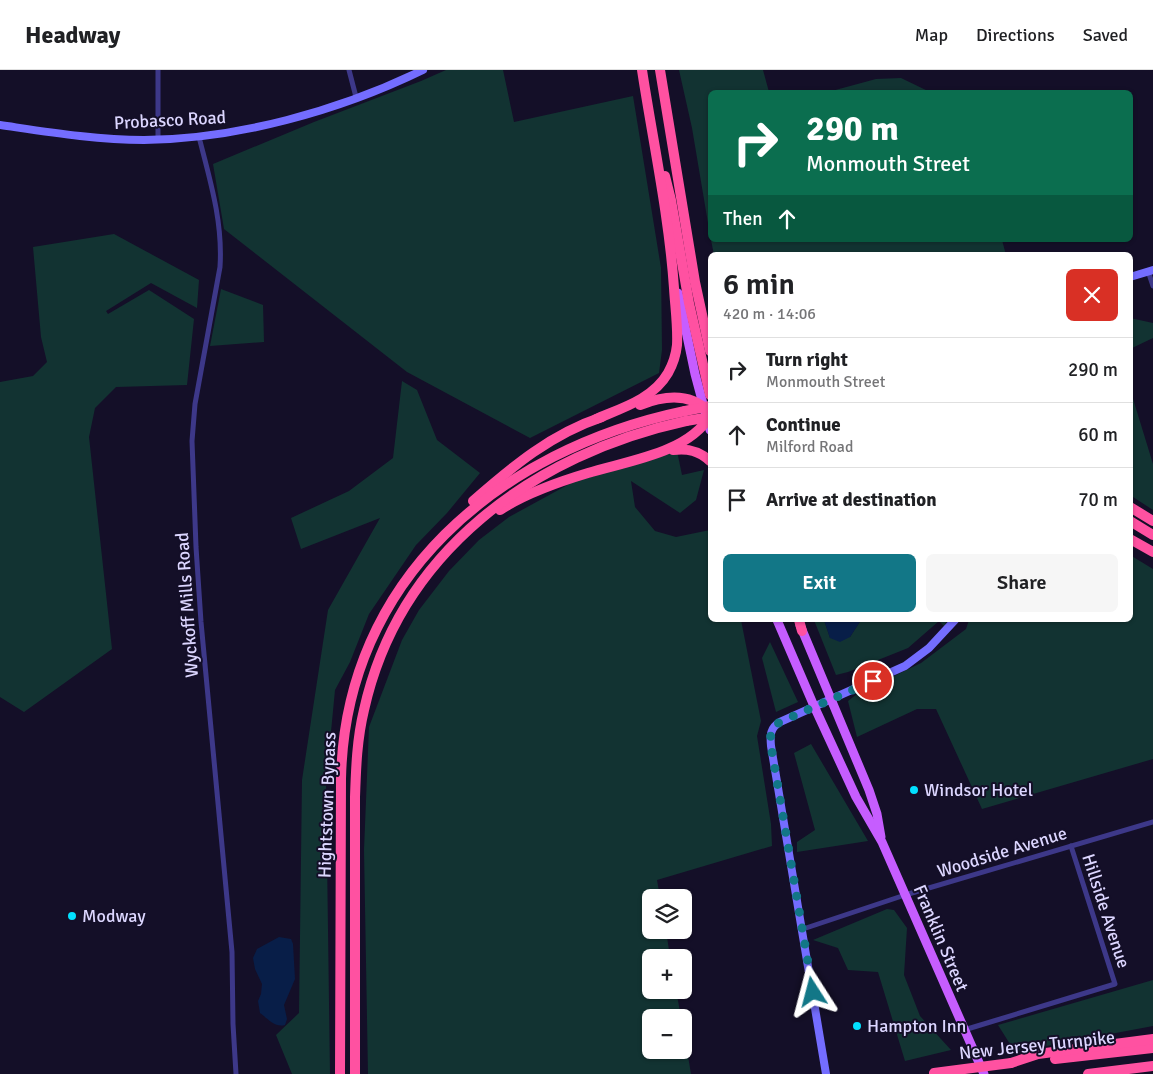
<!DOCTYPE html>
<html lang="en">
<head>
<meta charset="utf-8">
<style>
	:root { --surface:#fff; --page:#f6f6f6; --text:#202124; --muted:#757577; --line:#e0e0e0; --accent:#127787 }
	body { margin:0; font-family:Signika,sans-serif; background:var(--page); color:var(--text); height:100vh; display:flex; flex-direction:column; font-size:19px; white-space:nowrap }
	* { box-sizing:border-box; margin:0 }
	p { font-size:16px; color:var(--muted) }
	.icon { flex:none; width:28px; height:28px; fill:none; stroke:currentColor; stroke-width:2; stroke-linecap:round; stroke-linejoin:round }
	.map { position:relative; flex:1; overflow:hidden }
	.details { position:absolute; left:708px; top:182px; width:425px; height:370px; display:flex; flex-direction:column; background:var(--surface); border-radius:8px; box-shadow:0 1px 4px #0004 }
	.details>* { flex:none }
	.guide { position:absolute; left:708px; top:20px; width:425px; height:152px; border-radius:8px; box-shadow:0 1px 4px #0004; background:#0b6e4f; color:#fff; overflow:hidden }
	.fabs { position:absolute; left:642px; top:819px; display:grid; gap:10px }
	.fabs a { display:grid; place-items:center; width:50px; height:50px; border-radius:8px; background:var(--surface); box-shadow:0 1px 4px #0004; font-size:25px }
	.pin { position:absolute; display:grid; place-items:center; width:42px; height:42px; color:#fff; margin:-21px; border:2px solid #fff; border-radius:50%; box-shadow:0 1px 5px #0007 }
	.me { position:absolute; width:55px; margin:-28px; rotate:351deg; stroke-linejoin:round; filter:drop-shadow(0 0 4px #0008) }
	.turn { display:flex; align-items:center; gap:18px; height:105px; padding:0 15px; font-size:22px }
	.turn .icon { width:65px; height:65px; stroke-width:2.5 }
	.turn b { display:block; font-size:35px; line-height:42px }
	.then { display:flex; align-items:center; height:48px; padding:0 15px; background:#0003; gap:10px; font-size:19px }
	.round { display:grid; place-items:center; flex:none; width:52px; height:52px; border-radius:8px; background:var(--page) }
	.head { display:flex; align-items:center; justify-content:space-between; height:85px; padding:0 15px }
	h1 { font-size:30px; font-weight:600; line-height:38px }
	.button { display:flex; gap:10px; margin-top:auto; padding:10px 15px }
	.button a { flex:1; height:58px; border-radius:8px; background:var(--accent); color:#fff; font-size:20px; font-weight:600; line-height:58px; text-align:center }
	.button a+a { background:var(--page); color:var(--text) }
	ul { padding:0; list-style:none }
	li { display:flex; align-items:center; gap:15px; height:65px; padding:0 15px; border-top:1px solid var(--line) }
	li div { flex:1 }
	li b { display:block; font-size:19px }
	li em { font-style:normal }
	header { display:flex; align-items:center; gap:30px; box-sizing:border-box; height:70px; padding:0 25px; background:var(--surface); border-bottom:1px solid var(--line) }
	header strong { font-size:24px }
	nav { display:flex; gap:28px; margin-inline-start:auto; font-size:18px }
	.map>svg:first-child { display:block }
</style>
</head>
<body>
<header>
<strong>Headway</strong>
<nav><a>Map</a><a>Directions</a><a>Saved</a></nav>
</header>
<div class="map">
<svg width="1153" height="1004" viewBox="0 0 1153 1004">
	<rect width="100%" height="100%" fill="#140f28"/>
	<!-- green -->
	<g fill="#123332">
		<path d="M446,0H503L514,52L633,26L661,198L662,280L659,303L530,368L407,302L224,159L213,94L314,52L421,11Z"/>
		<path d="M679,0H763L769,22H710V165L692,58Z"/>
		<path d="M901,8L930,22H828L876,9Z"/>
		<path d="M114,164L199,210L197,238L151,213L106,241L108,244L149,220L194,249L187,315L116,317L95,338L89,367L112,579L24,642L0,627V312L33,306L47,292L41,267L33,177Z"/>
		<path d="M711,170H1002L1006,185H714Z"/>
		<path d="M221,219L263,235L264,272L210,276Z"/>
		<path d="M1130,248L1153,253V268L1130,279Z"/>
		<path d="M402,311L417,320L437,370L480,403L447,443L416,475L369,544L350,592L335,620L326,714L330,1004H292L276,965L299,943L302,710L328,540L380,448L301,479L291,448L349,421L393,388Z"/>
		<path d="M1130,319L1153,394V440L1130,425Z"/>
		<path d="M677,381L682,405L704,400L696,430L680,443L631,411L635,437L655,461L676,467L710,460V550H741L761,651L757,666L771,754L772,776L657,810L660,827L651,828V860H666L670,887L651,888V920H676L681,947L651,948V980H684V962L691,1004H368L364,780L369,657L402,570L419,540L449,501L479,470L509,447L573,412Z"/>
		<path d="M1130,485L1153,499V689L982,739L936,639H917L857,667L848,631L857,624L921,593L966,559L969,550H1130Z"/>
		<path d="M814,550H824L830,568L850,567L861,550H948L944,556L939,551L908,578L848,602L836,605Z"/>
		<path d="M770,572L798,632L776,642L762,588Z"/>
		<path d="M811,674L868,771L797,782V772L815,760L794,683Z"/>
		<path d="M887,839L894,840L907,858L904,905L920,946L951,980L905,991L878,902L848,900L838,878L813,870Z"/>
		<path d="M1153,910V956L1015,982L998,955Z"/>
	</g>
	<!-- water -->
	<g fill="#081e48">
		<path d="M824,550H861L850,567L840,572L830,568Z"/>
		<path d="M279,867L291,869L293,874L295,909L284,935L287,949L285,955C275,958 267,948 260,943L258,931L261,924L262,914L255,899L253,888L257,879Z"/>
	</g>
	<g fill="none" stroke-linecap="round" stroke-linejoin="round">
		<!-- street -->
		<g stroke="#3d3889" stroke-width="5">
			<path d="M158,0V69"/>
			<path d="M349,0L356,27"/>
			<path d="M199,67C210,110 223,152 220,197L195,334L192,371L196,477L201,552L232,882L233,954L236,1004"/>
			<path d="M1148,201L1153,216"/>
			<path d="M803,859L905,825L1153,752"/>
			<path d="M964,960L1115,914L1071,776"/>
		</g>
		<!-- secondary -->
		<g stroke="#746dff" stroke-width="8">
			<path d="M0,55C48,62 96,70 144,70C237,69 339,41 423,0"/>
			<path d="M1130,207L1153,200"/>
			<path d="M826,1004L771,676C770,665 770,658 780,652L905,596L929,578L955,550"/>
		</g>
		<!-- primary -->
		<g stroke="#c65dff" stroke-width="9">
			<path d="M678,223L695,304L710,360"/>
			<path d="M777,550L814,636L856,727L882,772L984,1004"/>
			<path d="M800,555L869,720L877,744L881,767"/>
		</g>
		<!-- highway -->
		<g stroke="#ff51a1" stroke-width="10">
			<path d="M660,0L695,212L710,281"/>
			<path d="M665,106L671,130L689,233L710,325"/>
			<path d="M640,335C663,326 689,322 708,341"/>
			<path d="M596,349C622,338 653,329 668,303C673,294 676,285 677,275C678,256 675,236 674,218C669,145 653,72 642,0"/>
			<path d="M673,380C688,378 699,381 710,391"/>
			<path d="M473,431C513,396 551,364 602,347"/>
			<path d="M1130,437L1153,451"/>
			<path d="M500,440C526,423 558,412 588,403C627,391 688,383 710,346"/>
			<path d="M1130,451L1153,465"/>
			<path d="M1130,469L1153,482"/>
			<path d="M799,550L802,561"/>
			<path d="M1055,989L1153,978"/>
			<path d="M1011,993L1038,984L1153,969"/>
			<path d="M340,1004L341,709C345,509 499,380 685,341"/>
			<path d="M355,1004V727C356,697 357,669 364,640C399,482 534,384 686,351"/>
			<path d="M1088,1004L1153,996"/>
		</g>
		<!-- highway-bridge -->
		<g stroke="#ff51a1" stroke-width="10">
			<path d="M685,341L710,336"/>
			<path d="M686,351L710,347"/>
			<path d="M934,1003L1011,993"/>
		</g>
	</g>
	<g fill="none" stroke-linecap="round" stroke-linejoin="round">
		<!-- route -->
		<path stroke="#127787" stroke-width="9" stroke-dasharray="0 16.2" d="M813,922L771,676C770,665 770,658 780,652L873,611"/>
	</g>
	<!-- markers -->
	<g fill="#02e0ff" stroke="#140f28" stroke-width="2">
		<circle cx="914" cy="720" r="5"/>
		<circle cx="72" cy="846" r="5"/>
		<circle cx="857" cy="956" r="5"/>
	</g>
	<g text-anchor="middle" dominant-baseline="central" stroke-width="4" stroke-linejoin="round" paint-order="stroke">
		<!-- street labels -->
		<g font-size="18" fill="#dcd6ff" stroke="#140f28">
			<text transform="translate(170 50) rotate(-3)">Probasco Road</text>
			<text transform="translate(187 535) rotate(-94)">Wyckoff Mills Road</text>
			<text transform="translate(327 735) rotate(-88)">Hightstown Bypass</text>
			<text transform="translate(1002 782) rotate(-17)">Woodside Avenue</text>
			<text transform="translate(1106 841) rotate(72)">Hillside Avenue</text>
			<text transform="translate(941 868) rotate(67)">Franklin Street</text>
			<text transform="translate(1037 975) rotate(-6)">New Jersey Turnpike</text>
		</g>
		<!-- poi labels -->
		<g font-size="18" fill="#dcd6ff" stroke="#140f28" text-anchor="start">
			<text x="924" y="720">Windsor Hotel</text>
			<text x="82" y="846">Modway</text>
			<text x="867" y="956">Hampton Inn</text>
		</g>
	</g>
</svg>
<div class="fabs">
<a><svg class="icon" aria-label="layers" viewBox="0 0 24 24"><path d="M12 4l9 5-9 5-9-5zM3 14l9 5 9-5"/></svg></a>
<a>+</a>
<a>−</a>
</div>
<div class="pin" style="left:873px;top:611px;background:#d93025"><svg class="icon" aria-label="arrive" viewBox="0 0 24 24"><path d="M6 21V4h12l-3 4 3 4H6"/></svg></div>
<svg class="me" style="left:813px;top:922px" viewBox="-20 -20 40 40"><path d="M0-17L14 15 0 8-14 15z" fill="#127787" stroke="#fff" stroke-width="4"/></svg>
<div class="guide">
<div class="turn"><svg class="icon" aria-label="right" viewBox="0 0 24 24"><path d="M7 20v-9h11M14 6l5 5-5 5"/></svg><div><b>290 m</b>Monmouth Street</div></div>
<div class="then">Then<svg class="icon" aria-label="ahead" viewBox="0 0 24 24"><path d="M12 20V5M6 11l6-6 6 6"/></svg></div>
</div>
<section class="details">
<div class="head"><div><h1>6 min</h1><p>420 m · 14:06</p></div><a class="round" style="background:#d93025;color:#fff"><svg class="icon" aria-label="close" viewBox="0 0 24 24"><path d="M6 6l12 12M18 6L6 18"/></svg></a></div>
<ul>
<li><svg class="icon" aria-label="right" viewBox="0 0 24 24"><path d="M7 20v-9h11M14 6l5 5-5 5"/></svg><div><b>Turn right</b><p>Monmouth Street</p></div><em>290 m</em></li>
<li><svg class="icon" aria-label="ahead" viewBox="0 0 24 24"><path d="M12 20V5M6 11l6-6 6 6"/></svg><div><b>Continue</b><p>Milford Road</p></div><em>60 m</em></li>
<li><svg class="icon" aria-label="arrive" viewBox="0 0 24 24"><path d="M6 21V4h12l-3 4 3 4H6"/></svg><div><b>Arrive at destination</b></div><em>70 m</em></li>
</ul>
<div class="button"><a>Exit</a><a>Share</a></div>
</section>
</div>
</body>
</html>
